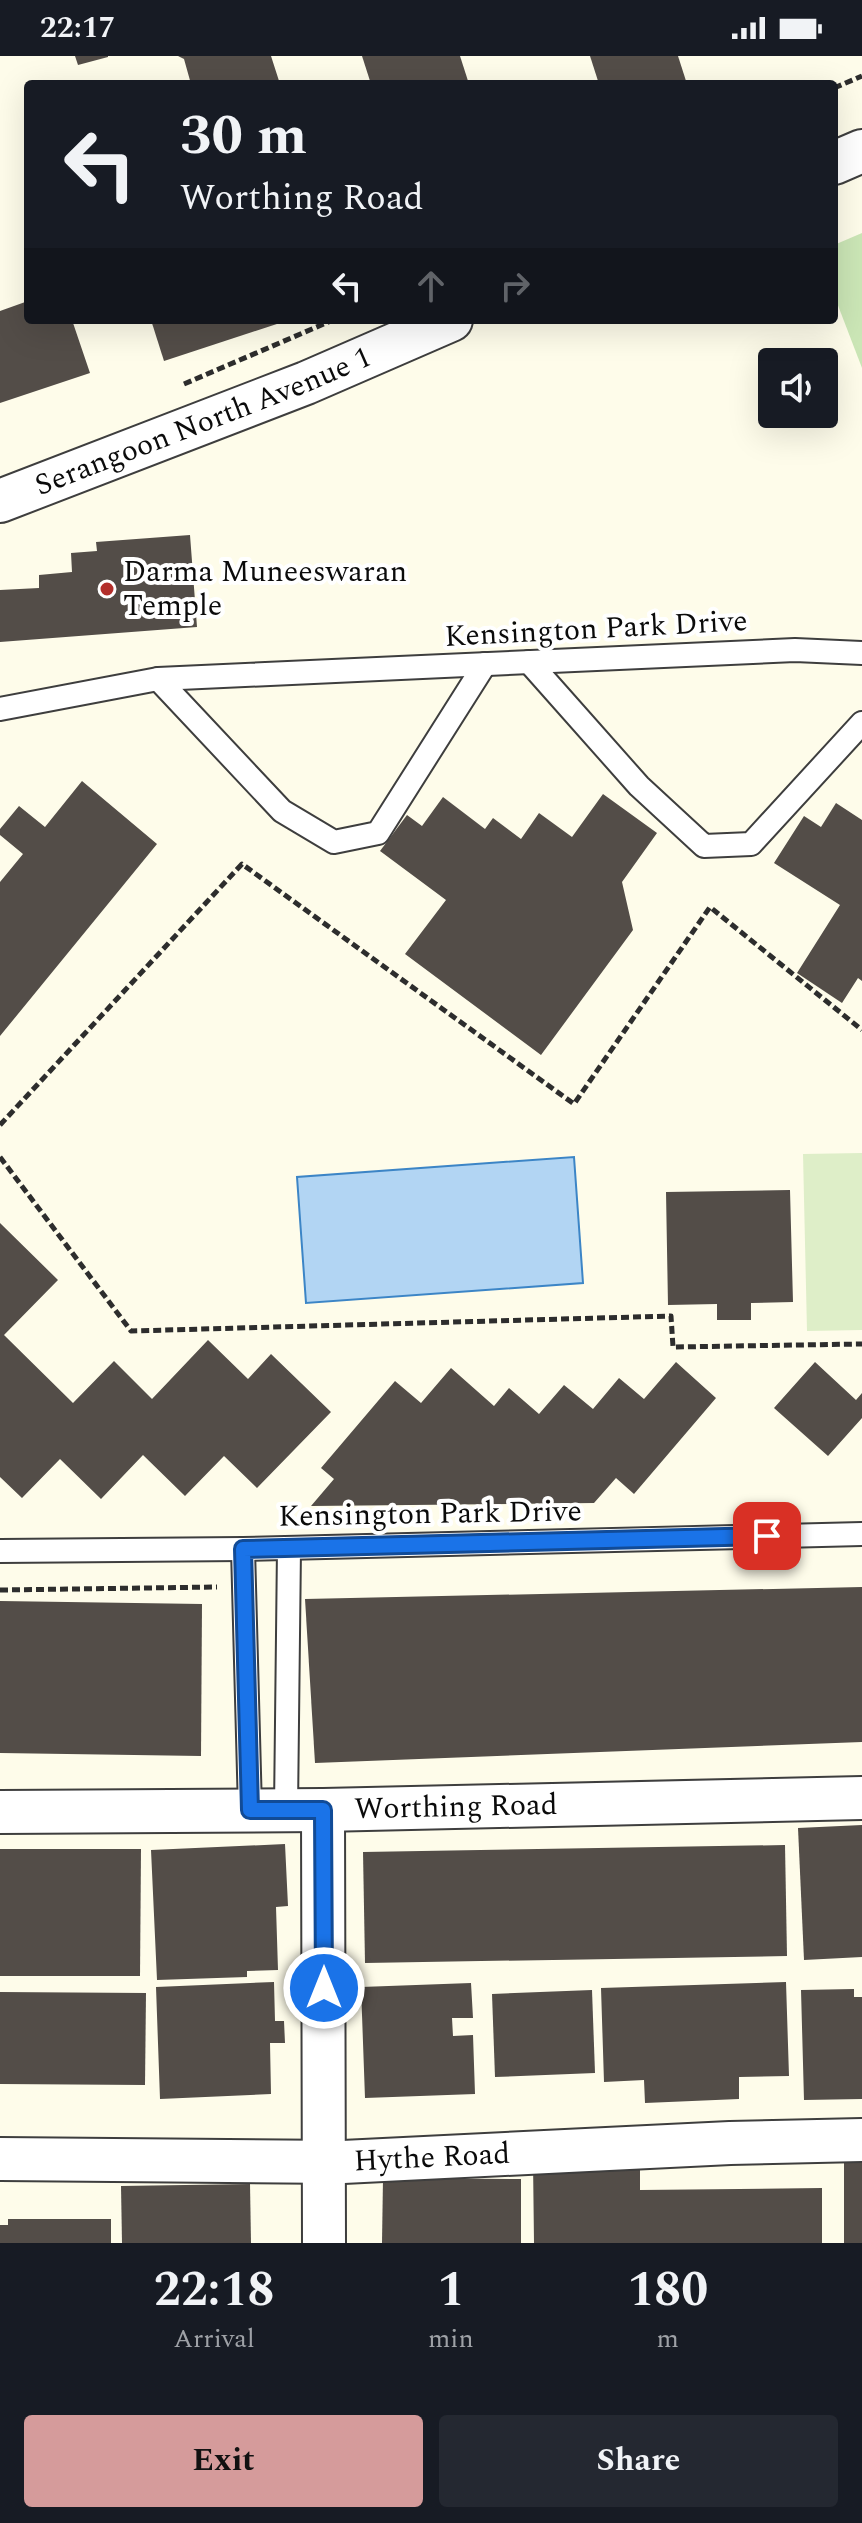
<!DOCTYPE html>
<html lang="en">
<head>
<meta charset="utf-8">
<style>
	:root { --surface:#171b24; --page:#242831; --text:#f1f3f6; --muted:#9ea1a6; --accent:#d59b9b }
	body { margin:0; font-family:Spectral,serif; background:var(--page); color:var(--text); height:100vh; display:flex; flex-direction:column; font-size:30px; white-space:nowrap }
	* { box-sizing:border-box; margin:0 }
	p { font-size:26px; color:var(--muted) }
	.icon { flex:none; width:44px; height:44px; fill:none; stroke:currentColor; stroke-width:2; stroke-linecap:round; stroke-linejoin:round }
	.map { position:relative; height:2187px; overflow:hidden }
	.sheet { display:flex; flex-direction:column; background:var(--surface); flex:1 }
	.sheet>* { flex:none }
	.banner { position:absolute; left:24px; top:24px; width:814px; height:244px; border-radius:8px; box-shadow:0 8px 32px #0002; background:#171b24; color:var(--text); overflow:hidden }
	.tools { position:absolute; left:758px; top:292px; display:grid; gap:16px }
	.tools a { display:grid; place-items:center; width:80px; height:80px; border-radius:8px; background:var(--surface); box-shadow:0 8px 32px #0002; font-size:40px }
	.pin { position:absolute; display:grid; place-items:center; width:68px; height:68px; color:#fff; margin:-34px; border-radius:16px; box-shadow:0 4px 12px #0006 }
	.me { position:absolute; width:88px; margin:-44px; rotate:0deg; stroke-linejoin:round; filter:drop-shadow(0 0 6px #0008) }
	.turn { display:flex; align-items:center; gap:28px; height:168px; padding:0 24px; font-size:36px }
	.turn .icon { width:104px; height:104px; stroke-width:2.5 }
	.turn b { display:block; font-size:56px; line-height:68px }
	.lanes { display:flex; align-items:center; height:76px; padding:0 24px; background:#0003; justify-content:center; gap:40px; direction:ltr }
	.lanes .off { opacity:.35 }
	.eta { display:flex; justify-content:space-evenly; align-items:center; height:136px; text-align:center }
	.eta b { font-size:48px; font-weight:700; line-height:56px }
	.action { display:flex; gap:16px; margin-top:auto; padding:16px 24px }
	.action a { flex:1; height:92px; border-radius:8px; background:var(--accent); color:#111; font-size:32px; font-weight:700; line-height:92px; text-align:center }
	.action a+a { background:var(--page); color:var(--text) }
	.status { display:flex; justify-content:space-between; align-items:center; height:56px; padding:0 40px; background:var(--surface); direction:ltr }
	.status svg { height:22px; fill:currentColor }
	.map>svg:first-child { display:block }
</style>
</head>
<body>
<div class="status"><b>22:17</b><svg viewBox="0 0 49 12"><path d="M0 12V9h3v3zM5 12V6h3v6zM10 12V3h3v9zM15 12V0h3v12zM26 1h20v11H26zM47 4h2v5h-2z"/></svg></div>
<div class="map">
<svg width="862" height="2187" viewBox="0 0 862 2187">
	<rect width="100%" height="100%" fill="#fefcea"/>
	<!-- green -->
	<path fill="#cbe6b6" d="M862,177V312L834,239V189Z"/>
	<!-- pitch -->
	<path fill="#deeec8" d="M862,1097V1274L807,1275L803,1098Z"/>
	<!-- water -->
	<path fill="#b2d5f3" stroke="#3c85c6" stroke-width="2" d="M574,1101L583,1227L306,1247L297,1121Z"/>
	<!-- building -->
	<g fill="#534d48">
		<path d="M75,0H108V1L78,9Z"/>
		<path d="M178,0H271L280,28H191L184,3Z"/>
		<path d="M362,0H460L469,28H371Z"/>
		<path d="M590,0H678L687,28H599Z"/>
		<path d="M28,245V264H72L90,317L0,347V255Z"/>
		<path d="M151,264H286V265L164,305Z"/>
		<path d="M190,479L197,571L0,586V534L39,532V519L72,516L71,497L97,495L96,486Z"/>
		<path d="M82,725L157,788L0,980V826L23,798L0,779V773L19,750L45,771Z"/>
		<path d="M603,738L657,777L622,826L633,874L541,999L405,898L446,844L380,795L407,759L422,770L443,741L485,773L493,762L521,783L539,757L572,781Z"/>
		<path d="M836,747L862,764V925L858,922L842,947L797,917L840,849L774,807L804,760L821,771Z"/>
		<path d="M790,1134L793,1246L751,1247V1264H717V1248L668,1249L666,1136Z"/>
		<path d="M0,1167L58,1224L4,1279L73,1347L114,1305L152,1343L208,1284L248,1323L271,1298L331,1356L257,1432L224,1400L185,1440L143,1399L101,1443L60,1403L22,1442L0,1421Z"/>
		<path d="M676,1306L716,1342L634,1438L616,1422L594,1447L311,1450L334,1423L321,1412L395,1325L421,1347L451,1312L494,1350L509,1332L539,1358L564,1329L593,1353L619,1322L644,1343Z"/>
		<path d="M815,1306L856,1344L862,1337V1362L828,1400L774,1352Z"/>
		<path d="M862,1531V1686L315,1707L305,1543Z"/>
		<path d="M0,1545L202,1548L201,1700L0,1697Z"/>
		<path d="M862,1769V1901L804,1904L798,1772Z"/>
		<path d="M285,1788L288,1850L276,1851L278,1914L247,1915V1921L157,1924L151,1794Z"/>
		<path d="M785,1789L787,1900L365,1907L363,1796Z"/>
		<path d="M0,1793H141L140,1920H0Z"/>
		<path d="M274,1926L275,1965H284L285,1987H270L271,2038L160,2043L156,1931Z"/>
		<path d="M786,1926L789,2020L739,2021V2043L645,2047L644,2024L604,2026L601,1932Z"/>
		<path d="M471,1927L473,1962H452L453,1980L473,1979L475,2038L365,2042L361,1931Z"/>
		<path d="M854,1933V1941H862V2043L804,2044L801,1934Z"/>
		<path d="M592,1934L595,2017L495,2021L492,1938Z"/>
		<path d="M0,1936L146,1937L145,2029L0,2028Z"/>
		<rect x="844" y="2100" width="18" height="87"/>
		<path d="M640,2103V2134L822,2132V2187H534L533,2105Z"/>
		<path d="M383,2122L521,2123V2187H382Z"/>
		<path d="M250,2128L251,2187H122L121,2130Z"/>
		<path d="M8,2163H111V2187H0V2169H8Z"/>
	</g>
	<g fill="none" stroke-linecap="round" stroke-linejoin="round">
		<!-- lane casing -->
		<g stroke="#3e3e3e" stroke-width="26">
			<g id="lane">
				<path d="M529,606L639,730L704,790L751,788L862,667"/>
				<path d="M158,623L282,755L334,786L378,777L485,608"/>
				<path d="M0,653L158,623L795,594L862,597"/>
				<path d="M243,1493L250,1754"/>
				<path d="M0,1495L243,1493L862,1478"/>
				<path d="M286,1753L289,1492"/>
			</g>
		</g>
		<!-- street casing -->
		<g stroke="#3e3e3e" stroke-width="46">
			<g id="street">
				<path d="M834,107L862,95"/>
				<path id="s1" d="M0,445L306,327L451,264"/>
				<path d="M323,1754L324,2187"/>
				<path id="s2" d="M0,1756L323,1754L862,1742"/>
				<path id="s3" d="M0,2103L343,2106L730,2087L862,2084"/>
			</g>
		</g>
		<!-- path -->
		<g stroke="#2d2d2d" stroke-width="5" stroke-dasharray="8 4" stroke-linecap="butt">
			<path d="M834,32L862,20"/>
			<path d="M184,328L333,264"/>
			<path d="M0,1069L242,808L574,1048L710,851L862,974"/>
			<path d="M0,1101L131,1275L671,1260L673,1291L862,1288"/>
			<path d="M0,1534L217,1531"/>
		</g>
		<!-- lane -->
		<use href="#lane" stroke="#fff" stroke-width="22"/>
		<!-- street -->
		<use href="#street" stroke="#fff" stroke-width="42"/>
	</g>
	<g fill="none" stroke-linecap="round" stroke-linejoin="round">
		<!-- route casing -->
		<g stroke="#114b97" stroke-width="20">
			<path id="route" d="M324,1932L323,1754H250L243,1493L767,1480"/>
		</g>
		<!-- route -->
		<use href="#route" stroke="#1a73e8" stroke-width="14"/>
	</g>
	<!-- markers -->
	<circle fill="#b32f2b" stroke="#fff" stroke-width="3" cx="107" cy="533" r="8"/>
	<g text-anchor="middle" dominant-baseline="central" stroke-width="8" stroke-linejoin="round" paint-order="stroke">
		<!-- street labels -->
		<g font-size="30" fill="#0b0b0b" stroke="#fff">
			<text stroke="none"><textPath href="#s1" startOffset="218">Serangoon North Avenue 1</textPath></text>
			<text transform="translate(596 573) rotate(-3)">Kensington Park Drive</text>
			<text transform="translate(430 1458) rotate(-1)">Kensington Park Drive</text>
			<text stroke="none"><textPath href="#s2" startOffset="456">Worthing Road</textPath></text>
			<text stroke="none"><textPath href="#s3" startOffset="432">Hythe Road</textPath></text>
		</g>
		<!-- poi labels -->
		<g font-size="30" fill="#0b0b0b" stroke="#fff" text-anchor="start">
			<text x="123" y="516">Darma Muneeswaran<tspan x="123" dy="34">Temple</tspan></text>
		</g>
	</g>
</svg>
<div class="tools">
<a><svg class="icon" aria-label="sound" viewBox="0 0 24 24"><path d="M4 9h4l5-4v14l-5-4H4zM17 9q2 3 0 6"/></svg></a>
</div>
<div class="pin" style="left:767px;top:1480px;background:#d93025"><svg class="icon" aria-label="arrive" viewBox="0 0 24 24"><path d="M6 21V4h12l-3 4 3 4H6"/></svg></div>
<svg class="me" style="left:324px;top:1932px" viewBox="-20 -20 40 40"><circle r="17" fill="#1a73e8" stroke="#fff" stroke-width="3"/><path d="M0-11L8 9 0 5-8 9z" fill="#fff"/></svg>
<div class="banner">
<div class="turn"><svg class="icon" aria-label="left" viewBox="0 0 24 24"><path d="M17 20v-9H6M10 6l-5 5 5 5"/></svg><div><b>30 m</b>Worthing Road</div></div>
<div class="lanes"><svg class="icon" aria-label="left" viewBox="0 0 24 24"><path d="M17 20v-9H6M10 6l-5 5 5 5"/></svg><svg class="icon off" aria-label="ahead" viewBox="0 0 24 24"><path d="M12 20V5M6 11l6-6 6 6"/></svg><svg class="icon off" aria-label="right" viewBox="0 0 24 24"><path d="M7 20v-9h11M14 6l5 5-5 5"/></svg></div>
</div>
</div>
<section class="sheet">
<div class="eta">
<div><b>22:18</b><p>Arrival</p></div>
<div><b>1</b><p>min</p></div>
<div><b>180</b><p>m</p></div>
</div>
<div class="action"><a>Exit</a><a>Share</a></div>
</section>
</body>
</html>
